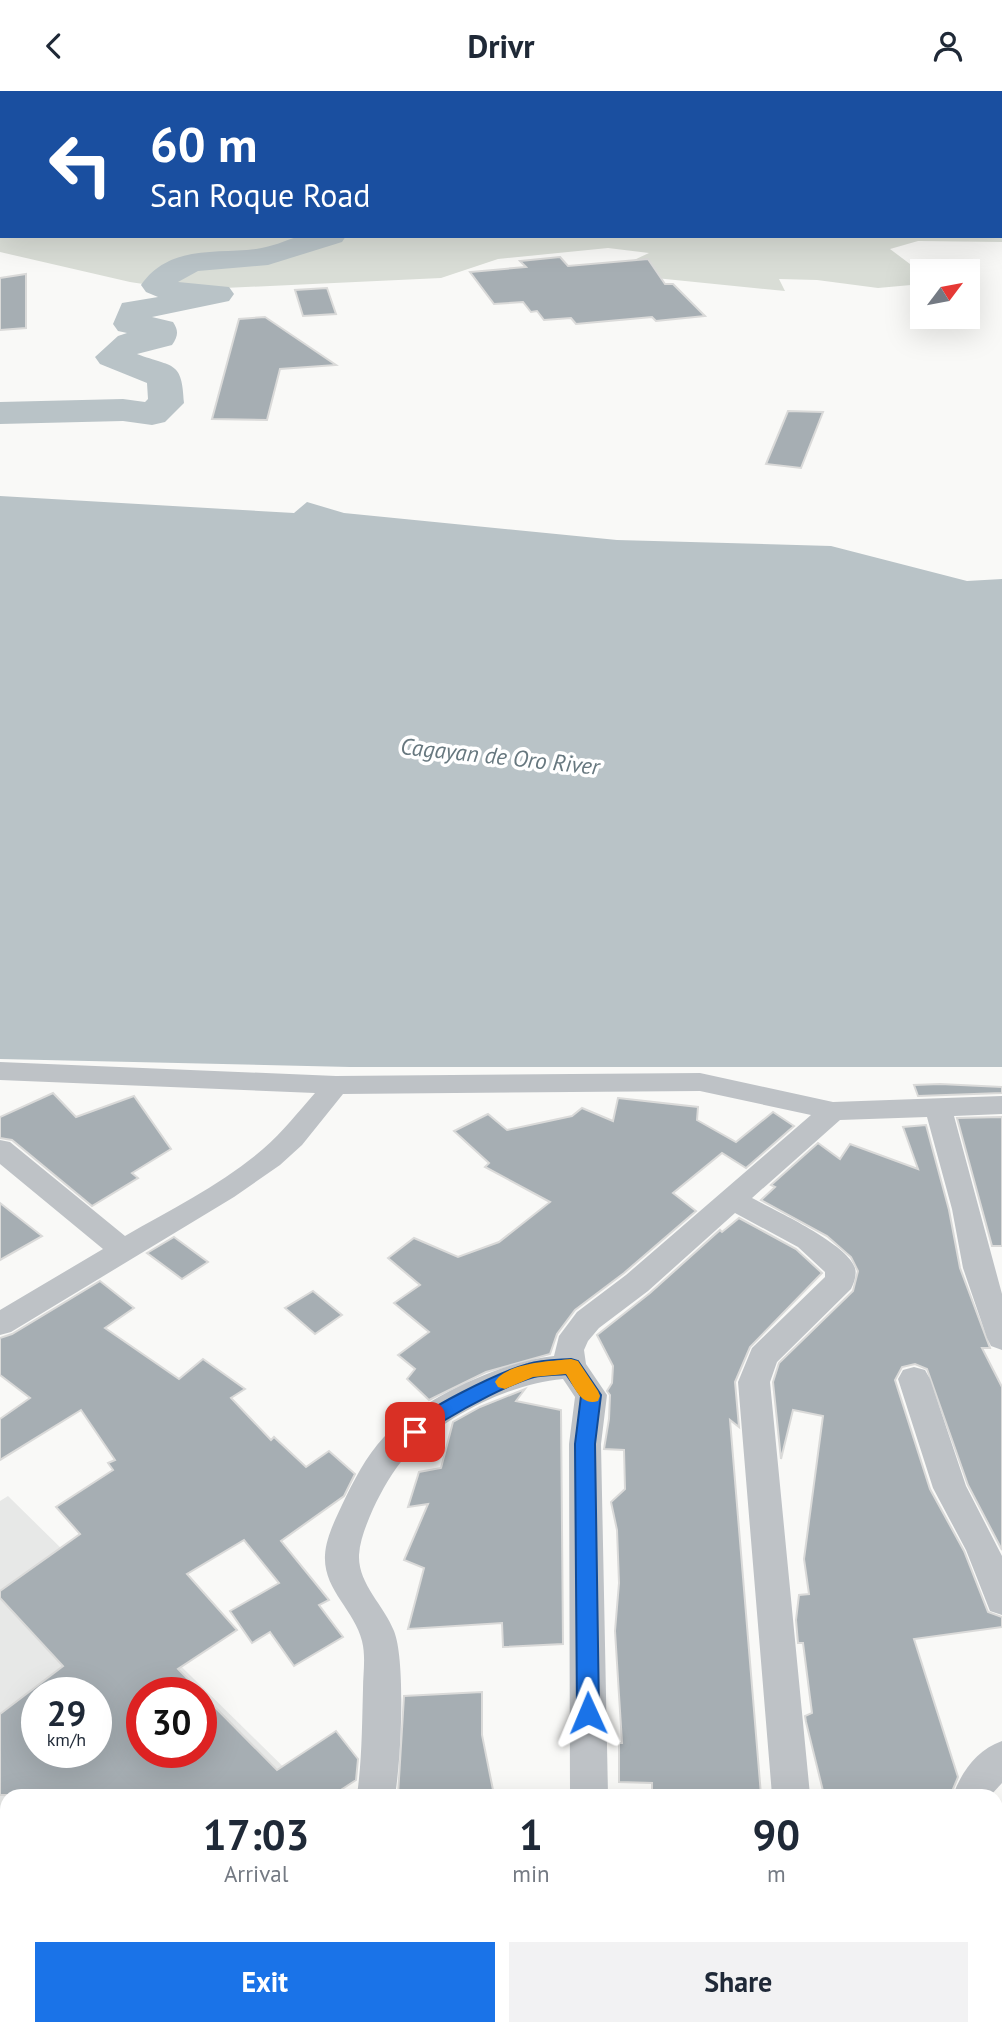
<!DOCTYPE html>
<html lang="en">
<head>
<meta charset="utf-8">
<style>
	:root { --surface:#fff; --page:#f2f2f3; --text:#1f2937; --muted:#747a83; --accent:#1a73e8 }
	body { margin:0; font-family:"PT Sans",sans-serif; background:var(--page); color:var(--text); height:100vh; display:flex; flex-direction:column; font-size:26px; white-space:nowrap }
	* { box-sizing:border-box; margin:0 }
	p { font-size:23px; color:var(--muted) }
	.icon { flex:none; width:38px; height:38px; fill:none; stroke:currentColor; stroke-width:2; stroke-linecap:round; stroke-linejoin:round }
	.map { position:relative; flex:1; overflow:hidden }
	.side { position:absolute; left:0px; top:1698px; width:1003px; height:247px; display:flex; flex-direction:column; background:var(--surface); border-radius:21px 21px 0 0; box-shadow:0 7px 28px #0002 }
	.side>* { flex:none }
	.guide { position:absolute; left:0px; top:0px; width:1003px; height:147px; box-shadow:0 7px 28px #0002; background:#1a4fa0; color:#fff; overflow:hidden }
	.needle { width:46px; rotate:58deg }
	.buttons { position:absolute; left:910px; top:168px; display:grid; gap:14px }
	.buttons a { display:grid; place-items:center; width:70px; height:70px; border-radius:0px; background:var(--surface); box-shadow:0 7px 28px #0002; font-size:35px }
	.speed { position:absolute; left:21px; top:1586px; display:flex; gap:14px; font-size:35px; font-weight:700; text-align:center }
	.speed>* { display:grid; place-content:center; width:91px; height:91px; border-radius:50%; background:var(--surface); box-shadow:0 7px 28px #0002; line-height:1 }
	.speed small { font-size:18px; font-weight:400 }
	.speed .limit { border:10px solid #d22; background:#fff; color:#111 }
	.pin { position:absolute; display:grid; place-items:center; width:60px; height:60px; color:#fff; margin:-30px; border-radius:14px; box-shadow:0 4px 10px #0006 }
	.me { position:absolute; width:77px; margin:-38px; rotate:359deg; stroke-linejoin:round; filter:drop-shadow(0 0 5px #0008) }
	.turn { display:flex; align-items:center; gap:24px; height:147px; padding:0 35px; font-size:32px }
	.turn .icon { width:91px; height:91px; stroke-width:2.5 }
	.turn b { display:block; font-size:49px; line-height:60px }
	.eta { display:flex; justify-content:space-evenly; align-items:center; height:119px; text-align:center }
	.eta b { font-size:42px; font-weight:700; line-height:49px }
	.button { display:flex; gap:14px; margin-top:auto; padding:14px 35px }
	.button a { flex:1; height:80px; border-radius:0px; background:var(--accent); color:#fff; font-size:28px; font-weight:700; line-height:80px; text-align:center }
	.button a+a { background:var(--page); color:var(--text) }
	header { display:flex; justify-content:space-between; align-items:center; height:91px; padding:0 35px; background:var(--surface); font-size:32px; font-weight:700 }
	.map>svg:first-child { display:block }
</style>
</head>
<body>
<header><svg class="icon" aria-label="back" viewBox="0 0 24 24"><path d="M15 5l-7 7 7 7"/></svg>Drivr<svg class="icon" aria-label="person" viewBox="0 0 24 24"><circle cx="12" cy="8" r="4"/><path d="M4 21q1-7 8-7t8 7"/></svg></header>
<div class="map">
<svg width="1002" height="1943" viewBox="0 0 1002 1943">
	<rect width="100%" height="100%" fill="#f9f9f7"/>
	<!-- built -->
	<path fill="#e7e8e7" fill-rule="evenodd" d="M8,1405L312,1704H7V1933H0V1410ZM37,1601H96V1661H37ZM142,1601H201V1661H142Z"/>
	<!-- green -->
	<path fill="#d9ddd6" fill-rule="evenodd" d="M0,0H1002V151L918,150L890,158L922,182V193L878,197L817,189L779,188L785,200L606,182L649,162L608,157L498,168L441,187L182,199L130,191L0,161ZM2,2H1001V145H2Z"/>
	<!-- water -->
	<path fill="#b9c3c7" d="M0,405L294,422L307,411L344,422L617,449L831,455L967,490L1002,488V976H350L0,968Z"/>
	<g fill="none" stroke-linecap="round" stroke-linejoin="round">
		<!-- river -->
		<path fill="#b9c3c7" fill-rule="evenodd" d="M299,145H346L342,151L268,174L198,180L178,191L229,196L234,203L229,210L152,226L173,231C179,240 178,245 172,254L137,263C174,277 182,269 184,312L165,331L152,334L123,330L0,333V311L123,308L145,311L148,308L147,292L100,273L95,266L118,245L127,242L118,240L113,233L122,212L158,206L146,201L141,194C169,154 214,163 256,158C271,156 285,150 299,145Z"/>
	</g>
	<!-- building -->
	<g fill="#a6aeb3" stroke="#dadad9" stroke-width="2" fill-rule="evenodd">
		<path d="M560,166L568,175L648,168L665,193H673L705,225L656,230L652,226L576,233L571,227L544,229L537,220L531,221L523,211L494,213L470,181L526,176L520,170Z"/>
		<path d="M26,183V237L0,239V187Z"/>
		<path d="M327,197L336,223L303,225L295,199Z"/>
		<path d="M265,226L336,274L280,278L267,329L212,328L239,228Z"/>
		<path d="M788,320L823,321L801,377L766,373Z"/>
		<path d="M940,993L1002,996V1002L918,1005L914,994Z"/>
		<path d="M53,1002L76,1026L134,1005L171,1058L132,1082L138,1087L92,1115L12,1049L0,1047V1026Z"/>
		<path d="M618,1007L698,1016L697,1029L736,1051L773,1021L794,1035L746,1077L722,1062L673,1102L696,1120L624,1182L575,1219L557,1243L550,1263L486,1281L429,1309L407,1288L415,1278L398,1264L429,1241L394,1212L420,1194L388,1167L414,1147L458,1166L499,1151L550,1111L485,1076L489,1072L454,1040L488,1023L507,1039L572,1025L582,1017L613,1030Z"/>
		<path d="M1002,1026V1155H992L957,1027Z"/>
		<path d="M926,1034L949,1119L960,1177L990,1257H982L1002,1296V1459L968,1394L927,1278L915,1273L902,1276L895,1289L930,1398L964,1460L988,1521L1002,1526V1536L914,1548L958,1686L951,1703L824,1704L806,1631L805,1625L812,1622L803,1552H798L796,1529L799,1504L809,1503L804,1468L823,1325L793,1319L781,1368L773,1291L779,1272L853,1200L858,1180L851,1166L827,1145L761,1109L775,1096L771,1094L818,1052L840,1068L850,1053L918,1078L903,1036Z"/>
		<path d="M0,1112L42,1145L0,1169Z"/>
		<path d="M739,1127L796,1158L822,1182L750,1256L735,1291L739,1336L730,1329L761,1704H652V1692L619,1691V1652H622L615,1540L619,1492L617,1439L611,1411L625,1398L624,1359L604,1358L609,1328L610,1304L607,1300L612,1292L613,1275L597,1244L650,1202L720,1139L722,1141Z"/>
		<path d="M174,1146L208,1171L182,1188L147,1162Z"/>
		<path d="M100,1190L134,1217L105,1237L179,1288L203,1268L245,1298L231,1307L271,1349L274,1346L306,1376L329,1360L355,1383L344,1405L281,1450L329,1509L319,1514L343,1546L294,1575L270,1541L252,1552L230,1520L279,1492L244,1449L187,1483L237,1539L178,1578L201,1601H142V1661H201V1602L277,1679L336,1640L358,1668L356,1689L333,1704H0V1623L63,1575L0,1507V1500L80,1443L56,1416L113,1379L108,1372L115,1369L81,1319L0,1369V1328L30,1307L0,1284V1247L12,1243ZM37,1601H96V1661H37Z"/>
		<path d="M313,1200L342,1224L315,1243L285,1217Z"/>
		<path d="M525,1298L516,1310L561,1319L563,1553L503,1556L502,1532L408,1538L424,1477L404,1469L428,1413L408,1416L419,1381L441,1377L453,1331L480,1316Z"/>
		<path d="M482,1601V1644L494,1704H398L404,1605Z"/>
	</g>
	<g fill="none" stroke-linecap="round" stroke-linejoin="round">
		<!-- street -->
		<g fill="#bec2c6" fill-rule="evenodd">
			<path d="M0,971L336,985L700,982L833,1011L1002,1005V1023L954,1025L1002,1203V1259L991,1255L987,1247L963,1177L952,1118L927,1026L840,1029L752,1107C774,1119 848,1153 855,1177C857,1184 854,1192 851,1198L777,1271L770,1291L810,1704H772L738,1291L752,1257L825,1186V1181L798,1156L735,1122L648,1200L599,1237L588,1250L584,1259L586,1273L607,1304L601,1353L608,1704H570L569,1353L575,1306L563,1288C508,1293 446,1325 407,1364C393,1379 382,1399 373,1418C367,1432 360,1448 359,1464C358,1493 384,1514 394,1540C406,1570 401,1671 395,1704H357C362,1669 362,1634 363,1598C363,1582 366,1566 362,1550C355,1519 323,1499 325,1464C326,1447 335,1429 342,1414C353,1391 366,1365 384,1346C424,1307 499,1271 554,1265L559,1245L577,1221L626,1184L811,1024L700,1000L343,1003L302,1054L280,1074L234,1106L11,1241L0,1244V1219L103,1158L0,1073V1049L10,1051L125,1145C171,1118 223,1093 263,1058C283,1041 298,1021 315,1002L0,989Z"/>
			<path d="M914,1276L925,1279L930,1288L966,1395L1002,1465V1524L990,1520L966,1459L933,1397L898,1288L903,1279Z"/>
			<path d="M1002,1650V1692L991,1704H953C962,1680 977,1659 1002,1650Z"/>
			<path d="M330,1937H372L371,1943H329Z"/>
			<rect x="581" y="1937" width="42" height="6"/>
			<path d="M799,1937H841L842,1943H800Z"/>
		</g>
	</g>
	<!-- route -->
	<path fill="#1a73e8" stroke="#114b97" stroke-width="2" d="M571,1268L578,1270L601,1304L595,1353L599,1622L596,1630L588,1632L580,1630L577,1622L575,1353L581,1305L566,1283C556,1284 544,1284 534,1286C509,1293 468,1315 445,1329C433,1336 423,1351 408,1346L405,1341C416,1320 503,1280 528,1273C541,1269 557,1269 571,1268Z"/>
	<!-- slow -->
	<path fill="#f59e0b" d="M571,1268L578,1270L598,1300L600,1305L598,1310C581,1316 574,1295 566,1283L533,1286L505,1298L498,1296L495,1291C505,1272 551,1270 571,1268Z"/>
	<g text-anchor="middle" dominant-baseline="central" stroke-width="7" stroke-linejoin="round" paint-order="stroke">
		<!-- water labels -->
		<g font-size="23" font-style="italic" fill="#67787f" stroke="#fff">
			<text transform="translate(500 665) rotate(6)">Cagayan de Oro River</text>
		</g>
	</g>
</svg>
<div class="buttons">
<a><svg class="needle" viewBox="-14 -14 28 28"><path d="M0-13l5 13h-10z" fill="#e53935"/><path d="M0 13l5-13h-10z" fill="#747a83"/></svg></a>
</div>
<div class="speed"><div>29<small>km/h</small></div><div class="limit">30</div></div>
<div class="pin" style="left:415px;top:1341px;background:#d93025"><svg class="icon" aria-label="arrive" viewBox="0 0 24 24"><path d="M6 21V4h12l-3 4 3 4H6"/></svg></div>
<svg class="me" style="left:588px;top:1622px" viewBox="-20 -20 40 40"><path d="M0-17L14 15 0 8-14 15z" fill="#1a73e8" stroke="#fff" stroke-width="4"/></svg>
<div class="guide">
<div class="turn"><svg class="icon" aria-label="left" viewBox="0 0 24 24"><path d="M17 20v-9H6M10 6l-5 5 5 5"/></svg><div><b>60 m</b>San Roque Road</div></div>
</div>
<section class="side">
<div class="eta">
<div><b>17:03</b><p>Arrival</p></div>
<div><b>1</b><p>min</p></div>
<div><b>90</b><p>m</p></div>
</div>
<div class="button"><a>Exit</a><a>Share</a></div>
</section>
</div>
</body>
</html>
